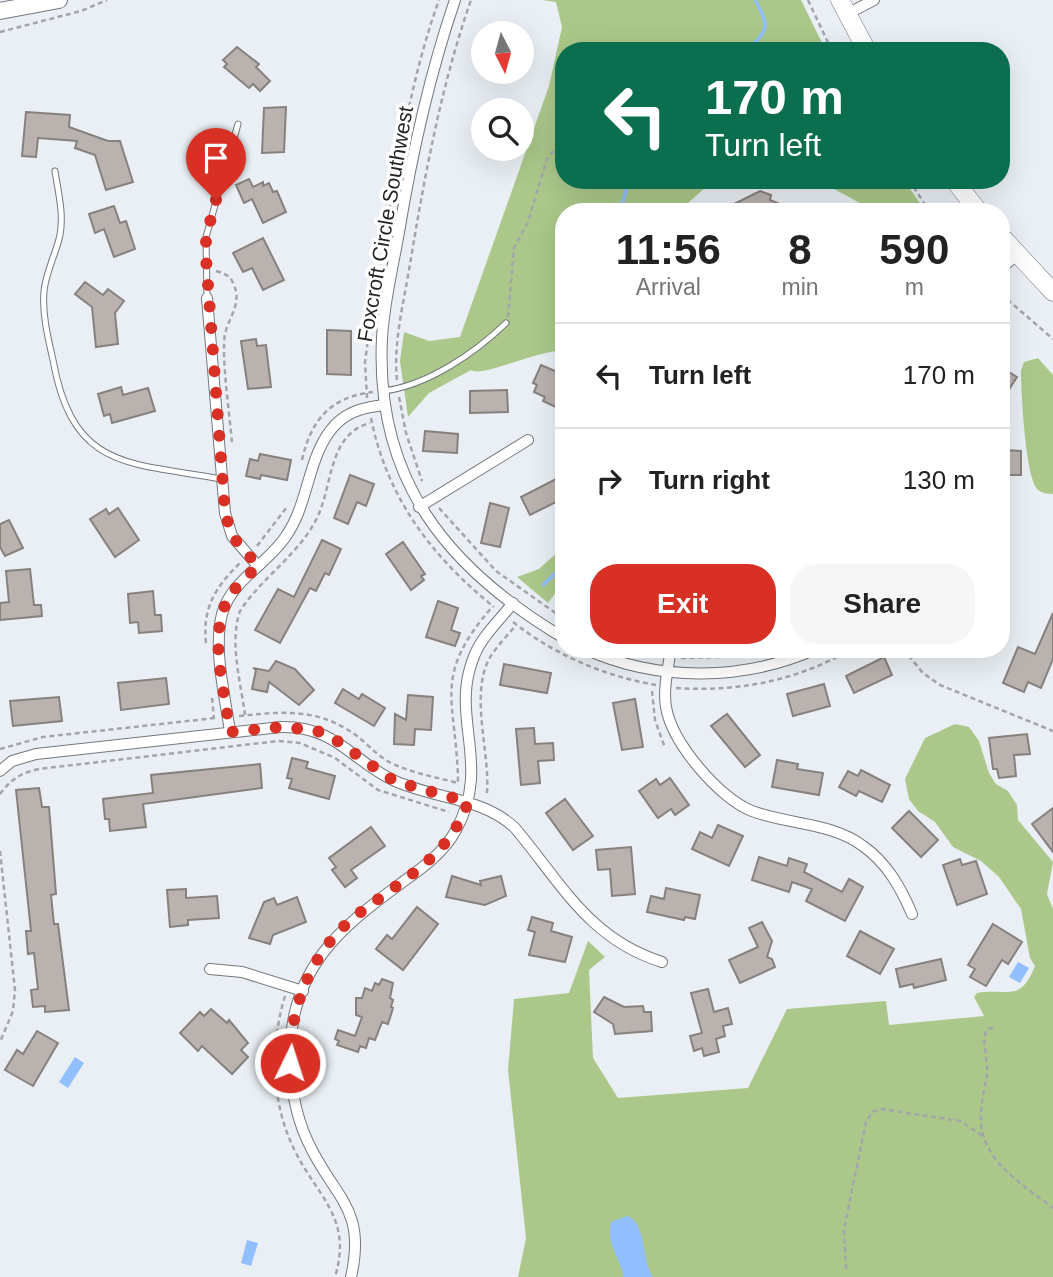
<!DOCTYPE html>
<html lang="en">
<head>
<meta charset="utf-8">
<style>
	:root { --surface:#fff; --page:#f6f6f6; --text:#222; --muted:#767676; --line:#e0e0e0; --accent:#d93025 }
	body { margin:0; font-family:Arial,sans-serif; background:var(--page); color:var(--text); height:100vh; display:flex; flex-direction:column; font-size:26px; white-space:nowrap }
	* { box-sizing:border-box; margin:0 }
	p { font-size:23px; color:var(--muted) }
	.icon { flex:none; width:38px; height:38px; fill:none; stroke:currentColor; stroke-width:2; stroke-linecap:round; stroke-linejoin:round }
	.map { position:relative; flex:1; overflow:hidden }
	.side { position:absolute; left:555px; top:203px; width:455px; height:455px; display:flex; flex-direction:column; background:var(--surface); border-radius:28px; box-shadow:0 7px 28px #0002 }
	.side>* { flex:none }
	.guide { position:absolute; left:555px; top:42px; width:455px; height:147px; border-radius:28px; box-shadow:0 7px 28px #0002; background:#0b6e4f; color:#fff; overflow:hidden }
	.needle { width:46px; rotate:174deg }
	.fabs { position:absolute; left:471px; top:21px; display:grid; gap:14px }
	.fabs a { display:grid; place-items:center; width:63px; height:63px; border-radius:50%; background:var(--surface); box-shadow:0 7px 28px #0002; font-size:35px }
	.pin { position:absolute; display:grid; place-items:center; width:60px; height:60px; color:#fff; margin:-72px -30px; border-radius:50% 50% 50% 0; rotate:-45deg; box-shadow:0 0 7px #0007 }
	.pin .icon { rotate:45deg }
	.me { position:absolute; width:77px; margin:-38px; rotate:4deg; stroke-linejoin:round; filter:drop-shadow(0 0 5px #0008) }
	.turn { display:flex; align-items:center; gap:24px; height:147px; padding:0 35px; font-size:32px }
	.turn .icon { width:91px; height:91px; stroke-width:2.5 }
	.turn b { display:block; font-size:49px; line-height:60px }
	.eta { display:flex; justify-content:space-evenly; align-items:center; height:119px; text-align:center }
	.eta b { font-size:42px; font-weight:700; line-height:49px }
	.primary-button { display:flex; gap:14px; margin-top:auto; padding:14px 35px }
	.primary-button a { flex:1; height:80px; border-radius:28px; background:var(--accent); color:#fff; font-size:28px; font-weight:700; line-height:80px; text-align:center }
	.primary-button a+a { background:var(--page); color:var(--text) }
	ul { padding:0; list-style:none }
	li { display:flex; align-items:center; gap:21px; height:105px; padding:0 35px; border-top:2px solid var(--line) }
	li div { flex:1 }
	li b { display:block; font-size:26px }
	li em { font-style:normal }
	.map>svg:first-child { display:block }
</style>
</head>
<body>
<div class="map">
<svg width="1053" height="1277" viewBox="0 0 1053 1277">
	<rect width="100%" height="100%" fill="#e9eff4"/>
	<!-- green -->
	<g fill="#abc88a">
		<path d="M542,0H801L826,51H564V180H709L708,185L678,212H564L563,351C538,349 484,378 471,370L429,393L408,417L400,361L404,332L429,341L460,337L549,86L562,27L556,2Z"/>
		<path d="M818,180H904L926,212H876Z"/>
		<path d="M1038,358L1053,375V494C1048,494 1042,493 1038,490C1025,479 1021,390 1021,371L1024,362Z"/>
		<path d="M563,547V583L548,603L517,577L539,569Z"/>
		<path d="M955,724L969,727L979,741L989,773L996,784L1008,791L1017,805L1018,820L1053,862L1047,894L1053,909V1277H518L526,1238L508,1070L514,999L569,993L588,941L605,957L589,970L593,1058L618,1098L748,1088L787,1009L886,1001L889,1025L984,1016L974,997L977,993C1009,988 1020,1003 1035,966L1030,958L1021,909L999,877L981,861L953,847L935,822L918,811L909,799L905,779L925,738Z"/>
	</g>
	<!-- water -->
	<g fill="#92bfff">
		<path d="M1018,962L1029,968L1020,983L1009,977Z"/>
		<path d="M75,1057L84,1063L68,1088L59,1082Z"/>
		<path d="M627,1216C647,1223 641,1259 653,1277H624C619,1256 606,1245 611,1222Z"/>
		<path d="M247,1240L258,1243L251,1266L241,1263Z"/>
	</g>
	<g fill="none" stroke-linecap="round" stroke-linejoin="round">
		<!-- stream -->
		<g stroke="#92bfff" stroke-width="3.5">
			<path d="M745,51C769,31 770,27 755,0"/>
			<path d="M620,212L629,180"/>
			<path d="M543,585L564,565"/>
		</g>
	</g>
	<!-- building -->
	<g fill="#b9b2af" stroke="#87817e" stroke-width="2">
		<path d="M237,47L259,64L256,67L270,81L260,91L253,84L249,88L224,67L227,64L223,60Z"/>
		<path d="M286,107L284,152L262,153L264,108Z"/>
		<path d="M26,112L70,115L69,127L108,141H120L133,182L106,190L95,155L75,148L77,141L38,138L36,157L22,156Z"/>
		<path d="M249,179L253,187L263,182V186L269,183L273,192L277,191L286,212L263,223L252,199L244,203L236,185Z"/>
		<path d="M760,191L771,195L770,200L799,212H718Z"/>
		<path d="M114,206L120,223L126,221L135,249L114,257L104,229L95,233L89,214Z"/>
		<path d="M263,238L284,280L263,290L252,268L243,272L233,253Z"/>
		<path d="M85,282L103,295L108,289L124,301L115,313L118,344L96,347L92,307L75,294Z"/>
		<path d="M327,330L351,331V375L327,374Z"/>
		<path d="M256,339L257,346L266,345L271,387L248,389L241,341Z"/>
		<path d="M541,365L564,375V411L543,401L545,397L534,392L537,385L533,383Z"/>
		<path d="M1001,367L1017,377L1001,402Z"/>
		<path d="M121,387L123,395L148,388L155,411L112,423L110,414L104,416L98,394Z"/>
		<path d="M507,390L508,412L470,413V391Z"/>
		<path d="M425,431L458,434L457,453L423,451Z"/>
		<path d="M1004,450L1021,451V475H1004Z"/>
		<path d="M260,454L291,460L287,480L261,475L260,479L246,476L250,459L258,461Z"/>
		<path d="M350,475L374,484L366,506L357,502L348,524L334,518Z"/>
		<path d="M560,477L564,498L530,515L521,497Z"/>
		<path d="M490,503L509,508L500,547L481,543Z"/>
		<path d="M118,508L139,540L115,557L90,519L106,509L109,514Z"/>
		<path d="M9,520L23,548L5,556L0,547V524Z"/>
		<path d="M322,540L341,549L329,575L325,573L316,591L310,588L280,643L255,630L278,589L294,597Z"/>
		<path d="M403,542L425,574L421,576L424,580L411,590L386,554Z"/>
		<path d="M30,569L34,605H41L42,616L0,620V603L9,602L6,571Z"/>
		<path d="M153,591L155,615H161L162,631L139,633L138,622L130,623L128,594Z"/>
		<path d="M438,601L458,608L451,630L460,633L455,646L426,637Z"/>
		<path d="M1053,613V659L1041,688L1028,682L1024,692L1003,683L1018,647L1035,654Z"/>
		<path d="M884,657L892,675L854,693L846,676Z"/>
		<path d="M276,661L295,669L314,690L299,705L269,682L267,692L252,689L256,670L253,668L269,671Z"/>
		<path d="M504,664L551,673L547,693L500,685Z"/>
		<path d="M166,678L169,704L121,710L118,683Z"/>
		<path d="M824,684L830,706L793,716L787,694Z"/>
		<path d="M343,689L359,699L362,694L385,708L374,726L335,703Z"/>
		<path d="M408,695L433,697L431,730L415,729L414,745L394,744L395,714L406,720Z"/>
		<path d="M59,697L62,721L13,726L10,701Z"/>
		<path d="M635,699L643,747L622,750L613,703Z"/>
		<path d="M727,714L760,755L745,767L711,726Z"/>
		<path d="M534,728L535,744L553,743L554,760L538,761L540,783L521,785L516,729Z"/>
		<path d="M1027,734L1030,754L1014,755L1016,776L999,778L997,769H993L989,738Z"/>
		<path d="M292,758L308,762L306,768L335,776L329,799L289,788L292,779L287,778Z"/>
		<path d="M777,760L798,764L797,769L823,773L819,795L772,787Z"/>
		<path d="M260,764L262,788L143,804L146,827L110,831L109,819H105L103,799L153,793L151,775Z"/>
		<path d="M861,770L890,785L882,802L859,791L856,796L839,787L848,771L858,776Z"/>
		<path d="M670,778L689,805L675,815L671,809L658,818L639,791L656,779L660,785Z"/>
		<path d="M39,788L42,807H49L56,894L51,895L54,924H58L69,1010L45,1012V1006L33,1007L31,990L38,989L34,953L28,954L26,931H31L16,790Z"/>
		<path d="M565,799L593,836L573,850L546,813Z"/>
		<path d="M1053,808V852L1032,824Z"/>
		<path d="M909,811L938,840L921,857L892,828Z"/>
		<path d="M718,825L743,836L729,866L692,849L700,832L712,838Z"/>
		<path d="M371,827L385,846L351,870L357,878L345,887L332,870L336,867L329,858Z"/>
		<path d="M631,847L635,894L612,896L610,869L598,870L596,850Z"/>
		<path d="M759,857L787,866L789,858L807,864L804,872L842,892L849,879L863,887L845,921L806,901L812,889L792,882L789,892L752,880Z"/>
		<path d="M960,859L962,865L976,861L987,894L957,905L943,865Z"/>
		<path d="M452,876L481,885L480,881L501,876L506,896L485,905L446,897Z"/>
		<path d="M666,888L700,895L695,919L685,917L684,920L647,912L651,896L664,899Z"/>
		<path d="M186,889V898L217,896L219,918L188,920V925L170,927L167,890Z"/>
		<path d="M297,897L306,922L273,935L270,944L249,938L264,902L274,898L277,905Z"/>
		<path d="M417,907L438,924L403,970L376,949L387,935L392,939Z"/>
		<path d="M532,917L553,923L551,931L572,937L565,962L529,955L535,932L528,930Z"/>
		<path d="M762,922L772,941L767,957L772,959L775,967L740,983L729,960L758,947L749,928Z"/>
		<path d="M993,924L1022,942L1008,964L1002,960L986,986L970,977L975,969L968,965Z"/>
		<path d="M860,931L894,949L880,974L847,956Z"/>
		<path d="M941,959L946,980L914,988L913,984L900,987L896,969Z"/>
		<path d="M382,979L393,983L390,998L393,1000L391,1007L393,1008L388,1024L382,1022L375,1040L369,1038L366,1048L360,1046L358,1052L337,1045L339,1041L335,1039L338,1030L355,1036L362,1017L356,1015V998H362L365,988L372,991L375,983L379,985Z"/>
		<path d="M708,989L714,1012L728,1008L732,1024L723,1026L725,1036L716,1039L719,1052L704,1056L702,1048L694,1051L690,1036L702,1033L691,993Z"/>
		<path d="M604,997L624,1007L643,1006L644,1012H651L652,1031L615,1034L613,1024L594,1012Z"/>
		<path d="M211,1009L227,1023L229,1020L248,1043L241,1050L248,1057L232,1074L202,1046L198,1051L180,1033L200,1012L204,1016Z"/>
		<path d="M37,1031L58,1043L33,1086L5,1070L17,1050L23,1054Z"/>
	</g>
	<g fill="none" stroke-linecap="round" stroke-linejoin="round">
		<!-- lane casing -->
		<g stroke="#74797d" stroke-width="7">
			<g id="lane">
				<path d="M55,171C58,191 64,214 60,235C56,254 46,271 44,291C42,314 48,338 53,360C73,471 129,462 221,479"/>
				<path d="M207,298L206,237L238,124"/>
				<path d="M383,391C427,386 475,353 506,323"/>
			</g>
		</g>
		<!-- street casing -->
		<g stroke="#74797d" stroke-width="12">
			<g id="street">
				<path d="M455,0C429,76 412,154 399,232C393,267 384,302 382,338C375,479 446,568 564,638"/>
				<path d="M847,14L874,0"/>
				<path d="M1001,269L1017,254"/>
				<path d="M207,298L225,513L232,536L258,566"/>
				<path d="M419,507L528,440"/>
				<path d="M585,649C658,682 744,681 816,649"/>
				<path d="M671,649C668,668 663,689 666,707C672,743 719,798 752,811C789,825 831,822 863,846C887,863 901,888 912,914"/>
				<path d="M230,732C225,695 213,650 222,614C231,580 268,564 286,536C310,502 307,454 336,424C350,410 367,407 385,405"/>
				<path d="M0,771L12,761L36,754L281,727C337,726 351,761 395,781C435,799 482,797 515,828C562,884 589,939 662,962"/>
				<path d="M210,969L242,972L303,991"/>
				<path d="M351,1277C367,1207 333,1197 308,1142C295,1115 289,1079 290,1049C293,967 340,928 400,884C421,869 444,853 456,830C492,765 450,718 473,659C480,638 499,621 513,603"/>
			</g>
		</g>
		<!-- secondary casing -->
		<g stroke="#74797d" stroke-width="18">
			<path id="secondary" d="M0,11L59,0"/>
		</g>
		<!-- primary casing -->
		<g stroke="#74797d" stroke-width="19">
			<g id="primary">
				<path d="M840,0L867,51"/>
				<path d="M954,180L979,212"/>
				<path d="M1001,236L1053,292"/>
			</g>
		</g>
		<!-- path -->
		<g stroke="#a2a6aa" stroke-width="2.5" stroke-dasharray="5 3.5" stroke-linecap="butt">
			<path d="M808,0L832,51"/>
			<path d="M0,32L81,11L107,0"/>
			<path d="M909,180L930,212"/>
			<path d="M383,249C398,165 410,80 439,0"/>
			<path d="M216,271C223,273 230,275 233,283C243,303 229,316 225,334C221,357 230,417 232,443"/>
			<path d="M1001,294L1053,339"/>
			<path d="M508,317L514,248L528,222L547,159L564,139"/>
			<path d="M397,380C393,342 404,302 410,264C425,174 441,86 471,0"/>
			<path d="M399,397L406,433L422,481"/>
			<path d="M367,398L365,362L372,311"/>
			<path d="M371,418C387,498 432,557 494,607"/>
			<path d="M302,460C311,420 330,397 373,392"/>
			<path d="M439,508L496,571L564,619"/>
			<path d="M257,546L287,507"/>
			<path d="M513,622C555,655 604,676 656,685"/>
			<path d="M206,643C202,608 216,586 240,563"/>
			<path d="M632,649L658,655"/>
			<path d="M903,649L923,673L940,685L1053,731"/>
			<path d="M681,658L723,657L772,649"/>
			<path d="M676,688C737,692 798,681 851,649"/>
			<path d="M652,691L655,720L665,748"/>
			<path d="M212,698L214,719"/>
			<path d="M245,715C241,683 229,643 240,611C262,577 300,554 318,516C333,482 329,434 370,423"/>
			<path d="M239,716C278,712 314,708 348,730C364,739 375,755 391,763C412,773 435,777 458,783C457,699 430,678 493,606"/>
			<path d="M0,749L43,737L215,718"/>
			<path d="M487,793C490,752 470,696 489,659C496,647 507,636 516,625"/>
			<path d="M0,794C11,779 21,773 39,769L278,741L300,743L335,758L378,790L449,812"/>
			<path d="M0,851L15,990L13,1011L0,1042"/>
			<path d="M285,996C270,1045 271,1102 294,1149C317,1197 353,1217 335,1277"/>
			<path d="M993,1028L987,1029C981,1042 988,1059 987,1073C985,1089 980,1105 981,1122C983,1162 1025,1186 1053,1208"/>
			<path d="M846,1269L844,1229L866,1122L872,1112L882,1109L960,1121L983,1136"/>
		</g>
		<!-- lane -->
		<use href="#lane" stroke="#fff" stroke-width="5"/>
		<!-- street -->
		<use href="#street" stroke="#fff" stroke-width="10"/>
		<!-- secondary -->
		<use href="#secondary" stroke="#fff" stroke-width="16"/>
		<!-- primary -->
		<use href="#primary" stroke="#fff" stroke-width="18"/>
	</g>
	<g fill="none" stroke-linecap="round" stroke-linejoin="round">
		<!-- route -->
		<path stroke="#d93025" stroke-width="12" stroke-dasharray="0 21.6" d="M216,200L206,237V258L225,513L232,536L258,566C247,577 232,588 226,603C209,639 225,693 230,732L281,727L315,730L333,738L394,781L468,802C448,860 397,882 352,919C311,953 289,1010 290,1063"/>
	</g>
	<g text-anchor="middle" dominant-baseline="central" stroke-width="7" stroke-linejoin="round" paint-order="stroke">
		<!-- street labels -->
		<g font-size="21" fill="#222426" stroke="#fff">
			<text transform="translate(385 224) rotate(-80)">Foxcroft Circle Southwest</text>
		</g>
	</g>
</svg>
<div class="fabs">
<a><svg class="needle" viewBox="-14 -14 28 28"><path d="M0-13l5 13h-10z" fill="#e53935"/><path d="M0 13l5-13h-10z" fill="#767676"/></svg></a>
<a><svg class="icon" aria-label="search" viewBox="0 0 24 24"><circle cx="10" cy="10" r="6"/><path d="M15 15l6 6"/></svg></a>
</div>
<div class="pin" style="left:216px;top:200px;background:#d93025"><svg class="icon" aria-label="arrive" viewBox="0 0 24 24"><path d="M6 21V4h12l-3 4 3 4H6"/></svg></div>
<svg class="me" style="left:290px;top:1063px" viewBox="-20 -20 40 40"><circle r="17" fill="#d93025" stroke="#fff" stroke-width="3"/><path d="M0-11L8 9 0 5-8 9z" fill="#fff"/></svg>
<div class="guide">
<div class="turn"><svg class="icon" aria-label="left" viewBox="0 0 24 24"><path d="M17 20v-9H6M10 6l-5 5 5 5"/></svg><div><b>170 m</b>Turn left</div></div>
</div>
<section class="side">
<div class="eta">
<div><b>11:56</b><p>Arrival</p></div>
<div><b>8</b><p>min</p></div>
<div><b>590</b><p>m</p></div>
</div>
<ul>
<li><svg class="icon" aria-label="left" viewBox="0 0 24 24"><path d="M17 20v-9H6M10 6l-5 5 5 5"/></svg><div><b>Turn left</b></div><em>170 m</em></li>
<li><svg class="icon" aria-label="right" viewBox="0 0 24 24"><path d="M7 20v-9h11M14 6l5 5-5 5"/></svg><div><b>Turn right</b></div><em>130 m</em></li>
</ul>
<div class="primary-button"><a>Exit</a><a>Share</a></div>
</section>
</div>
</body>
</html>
